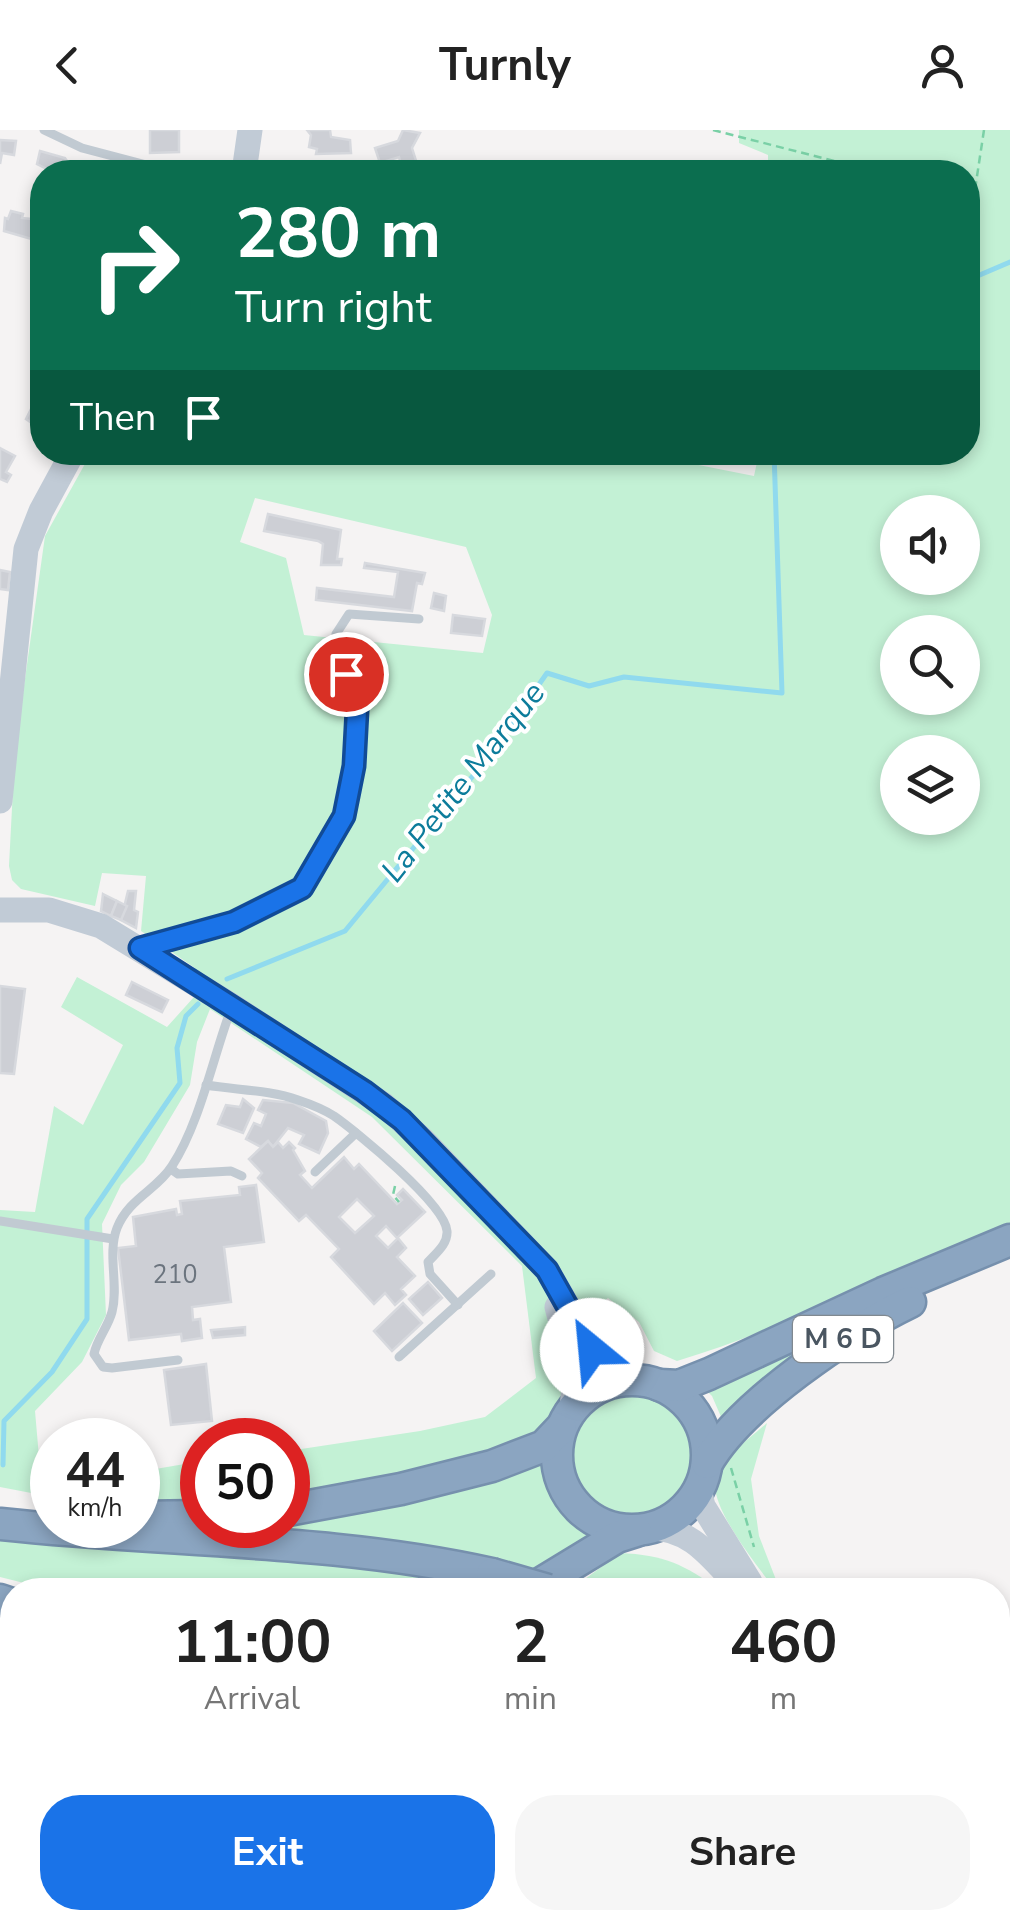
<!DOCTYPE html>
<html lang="en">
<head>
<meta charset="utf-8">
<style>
	:root { --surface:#fff; --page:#f6f6f6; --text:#222; --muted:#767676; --accent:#1a73e8 }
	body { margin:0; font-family:"Nunito Sans",sans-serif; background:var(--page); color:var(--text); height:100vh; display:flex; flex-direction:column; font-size:38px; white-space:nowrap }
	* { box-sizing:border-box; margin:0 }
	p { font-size:32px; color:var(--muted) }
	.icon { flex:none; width:55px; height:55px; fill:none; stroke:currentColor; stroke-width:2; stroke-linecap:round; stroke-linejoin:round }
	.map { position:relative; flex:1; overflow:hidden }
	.panel { position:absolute; left:0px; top:1448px; width:1010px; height:352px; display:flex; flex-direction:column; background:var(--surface); border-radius:40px 40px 0 0; box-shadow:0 5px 15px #0003 }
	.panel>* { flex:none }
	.banner { position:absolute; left:30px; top:30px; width:950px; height:305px; border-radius:40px; box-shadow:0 5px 15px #0003; background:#0b6e4f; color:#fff; overflow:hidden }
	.buttons { position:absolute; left:880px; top:365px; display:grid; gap:20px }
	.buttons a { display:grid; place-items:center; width:100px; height:100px; border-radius:50%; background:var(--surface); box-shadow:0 5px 15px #0003; font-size:50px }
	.speed { position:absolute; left:30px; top:1288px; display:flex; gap:20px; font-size:50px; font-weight:700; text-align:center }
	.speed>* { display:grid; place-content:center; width:130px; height:130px; border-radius:50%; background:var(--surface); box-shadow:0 5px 15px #0003; line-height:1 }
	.speed small { font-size:25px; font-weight:400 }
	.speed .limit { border:15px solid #d22; background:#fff; color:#111 }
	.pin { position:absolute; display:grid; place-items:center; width:85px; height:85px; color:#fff; margin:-42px; border:5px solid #fff; border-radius:50%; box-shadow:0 2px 10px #0007 }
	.me { position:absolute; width:110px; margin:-55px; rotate:332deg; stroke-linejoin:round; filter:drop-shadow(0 0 8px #0008) }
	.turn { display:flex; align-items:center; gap:35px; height:210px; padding:0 40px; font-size:45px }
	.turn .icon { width:130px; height:130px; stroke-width:2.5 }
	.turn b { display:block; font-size:70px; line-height:85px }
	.then { display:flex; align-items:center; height:95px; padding:0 40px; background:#0003; gap:20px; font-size:38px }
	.eta { display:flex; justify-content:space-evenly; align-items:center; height:170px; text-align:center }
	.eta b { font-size:60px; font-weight:700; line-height:70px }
	.action { display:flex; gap:20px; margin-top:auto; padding:20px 40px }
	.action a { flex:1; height:115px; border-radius:40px; background:var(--accent); color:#fff; font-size:40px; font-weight:700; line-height:115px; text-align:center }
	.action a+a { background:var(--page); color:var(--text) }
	header { display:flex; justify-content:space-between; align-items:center; height:130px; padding:0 40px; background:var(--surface); font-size:45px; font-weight:700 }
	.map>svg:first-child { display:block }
</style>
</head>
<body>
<header><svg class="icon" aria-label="back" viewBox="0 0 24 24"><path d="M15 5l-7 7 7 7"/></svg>Turnly<svg class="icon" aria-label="person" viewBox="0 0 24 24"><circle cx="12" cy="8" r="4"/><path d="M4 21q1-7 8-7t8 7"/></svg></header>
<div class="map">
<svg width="1010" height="1798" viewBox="0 0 1010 1798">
	<rect width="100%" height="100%" fill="#f5f3f3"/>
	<!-- green -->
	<g fill="#c3f1d5" fill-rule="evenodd">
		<path d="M739,0H1010V1098C898,1139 791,1197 677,1231L654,1221L639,1192L608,1168L596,1177L555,1192L570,1256L548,1300L515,1316L420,1341L288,1364V1321L420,1301L485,1287L536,1248L522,1136L372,987L210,879L197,912L190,955L144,1032L121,1055L102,1094L106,1185L82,1232L35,1281L39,1327L52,1331V1367L0,1357V1080L35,1082L54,976L83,995L123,915L61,877L77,847L167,897L194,867L195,838L141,801L146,746L102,743L95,776L21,759L12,750L9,736L15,620L45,406L91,323L633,322L754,346L759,323L968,322V42H768V25L739,13ZM255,368L466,417L492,485L483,523L304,505L286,428L240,412ZM898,382H962V448H898ZM898,502H962V568H898ZM898,622H962V688H898Z"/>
		<path d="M875,1179L725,1296L712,1266L701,1255Z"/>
		<circle cx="630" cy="1326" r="61"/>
		<path d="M767,1293L751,1349L759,1406L780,1460H775C759,1437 703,1371 717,1344C727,1324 750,1308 767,1293Z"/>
		<path d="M547,1328C553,1366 570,1387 602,1406L545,1443L494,1427L398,1412L234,1398L288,1395V1391Z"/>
		<path d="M202,1331V1373L138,1375V1342Z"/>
		<path d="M0,1403L393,1437L495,1460H52L0,1447Z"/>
		<path d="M620,1423C664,1425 684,1434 719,1460H588L577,1455Z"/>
		<path d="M0,1479L12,1482V1788H156L161,1798H0Z"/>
		<path d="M998,1709L1010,1717V1789L998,1773Z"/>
		<path d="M738,1788H937L945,1798H743Z"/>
	</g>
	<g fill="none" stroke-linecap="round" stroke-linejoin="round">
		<!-- stream -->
		<g stroke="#90daee" stroke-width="5">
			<path d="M968,150L1010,132"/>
			<path d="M227,849L345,801L486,630L547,543L589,556L624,547L782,563L774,322"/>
			<path d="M3,1335L4,1291L52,1242L87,1189V1089L180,953L177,918L186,886L198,874"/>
			<path d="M0,1574L7,1560V1524"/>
			<path d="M0,1604L12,1649"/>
			<path d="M35,1788L38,1798"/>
		</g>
	</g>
	<!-- building -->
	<g fill="#cdcfd5" stroke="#d7d9de" stroke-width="2.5" fill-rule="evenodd">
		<path d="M150,0H179V22L150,23Z"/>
		<path d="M307,0H330L331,7L350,10L351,23L316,24L317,19L309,17L311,5Z"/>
		<path d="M403,0L420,3L412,18L417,34L402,38L399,27L380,33L375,18L398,11Z"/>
		<path d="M0,10L16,11L14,25L2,23L0,34Z"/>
		<path d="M40,21L65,28L69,34L89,40V42H53L37,34Z"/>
		<path d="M11,81L23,84L22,88L41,90L42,112L4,101L5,88L8,89Z"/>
		<path d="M36,269L42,271V300L26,289Z"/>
		<path d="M0,318L15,326L6,342L11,345L7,352L0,349Z"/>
		<path d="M268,384L341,400L337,429H342L341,435H321L323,414L318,411L264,401Z"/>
		<path d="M365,433L425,443L422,454L417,453L412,481L316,470L317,458L394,467L398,442L364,438Z"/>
		<path d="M0,440L10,442L8,460L0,459Z"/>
		<path d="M434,463L446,466L444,481L431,478Z"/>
		<path d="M453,485L485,489L482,506L451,503Z"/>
		<path d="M128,761H136L134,780L138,782L136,798L121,790Z"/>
		<path d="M103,764L117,771L111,786L101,781Z"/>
		<path d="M117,771L127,776L121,790L111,786Z"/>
		<path d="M132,852L168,870L162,882L126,865Z"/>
		<path d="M0,856L25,859L14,944L0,943Z"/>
		<path d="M243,969L254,978L243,1003L218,994L226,975L240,977Z"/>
		<path d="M263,970L293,973L326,991L328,1003L319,1023L299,1014L304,1005L288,998L273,1017L268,1011L261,1017L246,1009L254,993L261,996L266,984L258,980Z"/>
		<path d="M268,1011L273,1017L278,1012L283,1018L289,1012L295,1018L293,1020L305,1041L300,1045L312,1058L344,1027L354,1039L359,1034L397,1074L402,1070L397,1065L403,1059L425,1082L397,1108L386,1096L376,1106L388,1118L398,1108L406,1118L397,1127L415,1146L401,1159L406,1165L395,1175L385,1163L374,1174L331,1127L339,1119L306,1085L299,1091L258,1048L262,1043L249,1029ZM357,1069L374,1086L355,1103L339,1087Z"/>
		<path d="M256,1055L264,1112L224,1117L231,1172L192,1177L193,1190L200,1189L202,1208L182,1211L181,1204L129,1210L118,1118L136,1116L133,1087L176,1079L177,1085L182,1084L180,1071L240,1065L239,1057Z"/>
		<path d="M428,1152L442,1168L423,1185L409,1169Z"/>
		<path d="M403,1173L422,1193L392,1221L374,1201Z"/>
		<path d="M245,1197V1205L213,1208L211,1200Z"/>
		<path d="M206,1234L212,1291L171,1295L164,1240Z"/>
	</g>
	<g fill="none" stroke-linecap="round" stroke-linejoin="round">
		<!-- highway casing -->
		<g stroke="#7690ad" stroke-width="35">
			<g id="highway">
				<circle cx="632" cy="1325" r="75"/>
				<path d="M659,1255L679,1256L709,1244L883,1163L1010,1110"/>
				<path d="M707,1333C741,1274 848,1202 910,1172"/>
				<path d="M288,1380L401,1359L492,1336L544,1316L561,1298"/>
				<path d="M138,1387L202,1386"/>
				<path d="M0,1394C163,1412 331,1408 492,1444"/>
				<path d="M530,1460L617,1407L636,1401"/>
				<path d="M0,1470L12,1474"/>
				<path d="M951,1788L959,1798"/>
				<path d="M987,1788L994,1798"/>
			</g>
		</g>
		<!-- path -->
		<g stroke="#7ad0a6" stroke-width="2.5" stroke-dasharray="8 5" stroke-linecap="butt">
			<path d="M713,0L877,42"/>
			<path d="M968,65L974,66L984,0"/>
			<path d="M395,1056L393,1065L399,1072"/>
			<path d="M731,1338L754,1417"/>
			<path d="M896,1788L906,1798"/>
			<path d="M594,1798L626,1790"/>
		</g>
		<!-- lane -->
		<g stroke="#c1cad2" stroke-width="9">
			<path d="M44,0L82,18L173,42"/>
			<path d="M147,816L234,792L303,758L344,686L354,636L358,562L333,525L336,504L349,484L419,489"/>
			<path d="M206,955C236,960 270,960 298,970C310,974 323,979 334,986C357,1002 445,1074 447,1101C448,1114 436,1123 428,1132L430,1144L458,1175"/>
			<path d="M171,1039L178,1044L231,1041L242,1046"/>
			<path d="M315,1042L356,1003"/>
			<path d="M0,1091L113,1109"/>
			<path d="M399,1227L491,1144"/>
			<path d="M178,1230L112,1238L103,1237L94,1224C97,1209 108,1197 112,1182C119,1155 107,1124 117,1098C129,1068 157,1060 172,1036C200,993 213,927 231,879"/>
			<path d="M636,1788L639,1798"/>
		</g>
		<!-- street -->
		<path stroke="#c1cad2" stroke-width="18" d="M0,1507L12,1511"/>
		<!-- secondary -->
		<g stroke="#c1cbd6" stroke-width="25">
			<path d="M244,42L250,0"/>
			<path d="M0,671L26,419L41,381L73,322"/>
			<path d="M0,780H49L101,796L232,876L384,975L422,1009L547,1140L599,1230L627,1250"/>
			<path d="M557,1177L575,1244L572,1279"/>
			<path d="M699,1359L703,1376L750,1452"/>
			<path d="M649,1398C693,1397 714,1432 742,1460"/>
			<path d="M998,1693L1010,1700"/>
		</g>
		<!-- highway -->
		<use href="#highway" stroke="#8ba5c1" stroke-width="30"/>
		<!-- highway-bridge casing -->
		<g stroke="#7690ad" stroke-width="35" stroke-linecap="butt">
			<path id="highway-bridge" d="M492,1444L548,1460"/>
		</g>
		<!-- highway-bridge -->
		<use href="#highway-bridge" stroke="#8ba5c1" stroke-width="30"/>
	</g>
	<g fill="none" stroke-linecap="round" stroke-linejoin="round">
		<!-- route casing -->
		<g stroke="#114b97" stroke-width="25">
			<path id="route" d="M346,544L358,562L354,636L344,686L302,758L234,792L140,818L364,961L402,990L547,1140L592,1220"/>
		</g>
		<!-- route -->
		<use href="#route" stroke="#1a73e8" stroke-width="18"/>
	</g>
	<g text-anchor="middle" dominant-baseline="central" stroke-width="8" stroke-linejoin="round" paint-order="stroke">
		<!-- number labels -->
		<g font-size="25" fill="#6b747e">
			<text x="175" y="1145">210</text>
		</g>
		<!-- shield labels -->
		<rect fill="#fff" stroke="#808990" stroke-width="2.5" x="793" y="1186" width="100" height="46" rx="8"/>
		<g font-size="28" font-weight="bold" fill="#4a5661">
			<text x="843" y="1209">M 6 D</text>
		</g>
		<!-- water labels -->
		<g font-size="32" font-style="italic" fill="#0c7c9b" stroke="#fff">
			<text transform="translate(463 652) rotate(-52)">La Petite Marque</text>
		</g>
	</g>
</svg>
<div class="buttons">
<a><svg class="icon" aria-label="sound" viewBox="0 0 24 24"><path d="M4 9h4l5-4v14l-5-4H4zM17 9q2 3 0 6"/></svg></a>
<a><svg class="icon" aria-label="search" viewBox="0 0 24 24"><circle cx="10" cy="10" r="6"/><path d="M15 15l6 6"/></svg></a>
<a><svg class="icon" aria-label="layers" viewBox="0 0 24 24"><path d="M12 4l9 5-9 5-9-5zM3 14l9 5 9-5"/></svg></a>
</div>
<div class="speed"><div>44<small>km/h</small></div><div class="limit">50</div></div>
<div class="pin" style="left:346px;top:544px;background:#d93025"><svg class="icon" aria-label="arrive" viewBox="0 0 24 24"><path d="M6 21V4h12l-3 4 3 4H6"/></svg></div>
<svg class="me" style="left:592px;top:1220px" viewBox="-20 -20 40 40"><circle r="19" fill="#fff"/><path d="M0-13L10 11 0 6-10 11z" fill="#1a73e8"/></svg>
<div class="banner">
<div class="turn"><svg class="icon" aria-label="right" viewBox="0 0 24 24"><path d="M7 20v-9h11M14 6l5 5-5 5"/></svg><div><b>280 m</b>Turn right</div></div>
<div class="then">Then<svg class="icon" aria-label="arrive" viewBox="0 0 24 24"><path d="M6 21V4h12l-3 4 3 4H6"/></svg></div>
</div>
<section class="panel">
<div class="eta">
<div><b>11:00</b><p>Arrival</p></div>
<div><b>2</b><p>min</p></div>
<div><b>460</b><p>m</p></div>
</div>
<div class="action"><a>Exit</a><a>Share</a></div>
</section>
</div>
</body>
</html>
